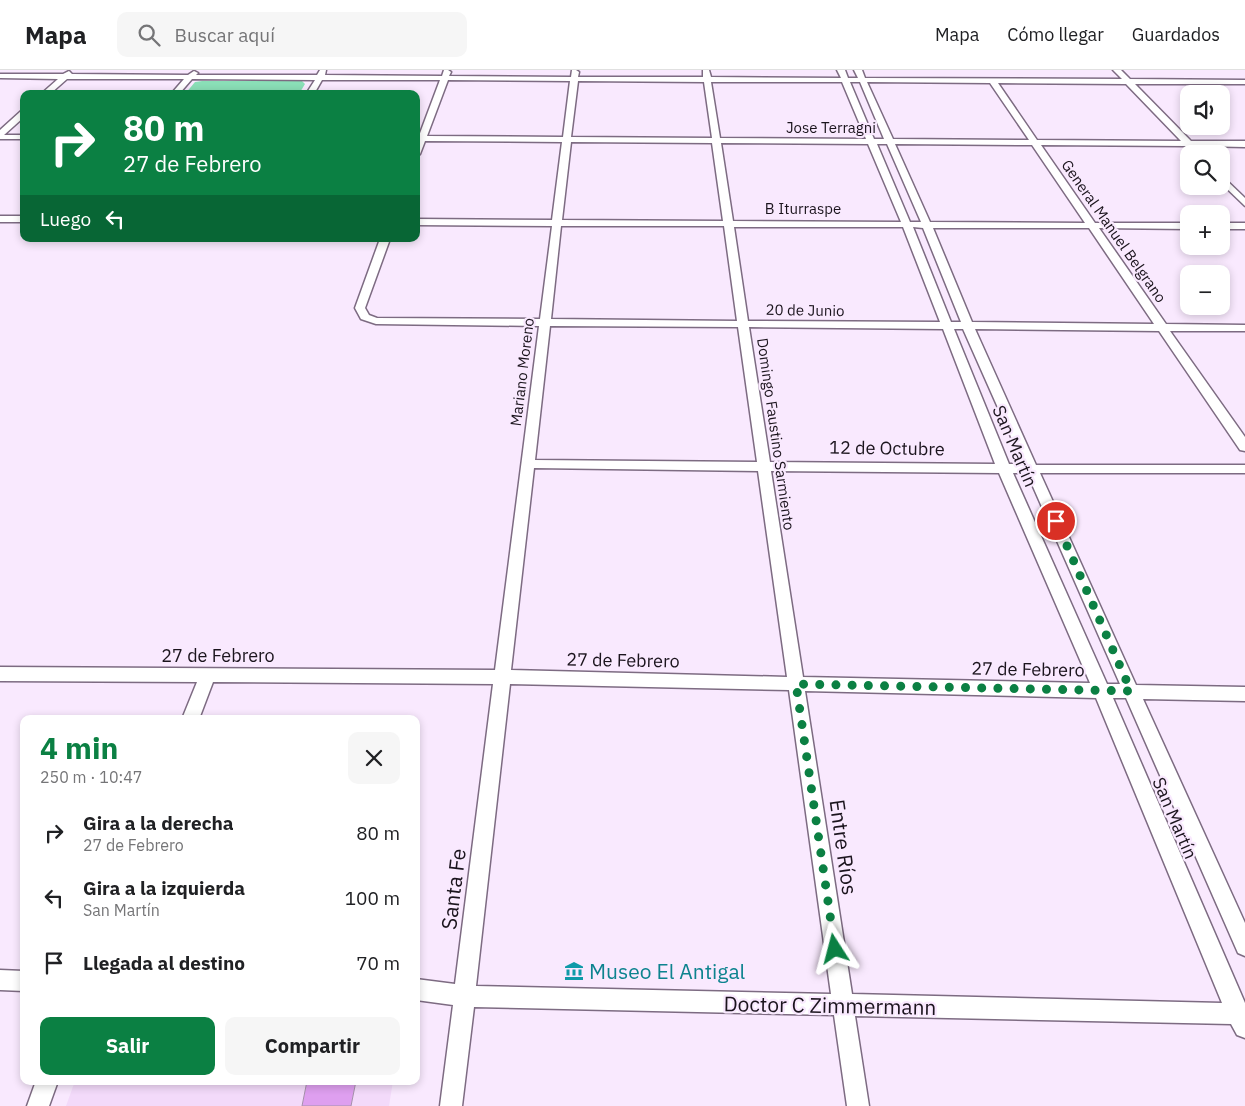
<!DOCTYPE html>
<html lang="es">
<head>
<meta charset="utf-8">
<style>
	:root { --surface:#fff; --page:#f6f6f6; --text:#202124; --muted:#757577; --line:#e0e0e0; --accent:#0b8043 }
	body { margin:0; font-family:"IBM Plex Sans",sans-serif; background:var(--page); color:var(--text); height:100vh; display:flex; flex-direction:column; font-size:19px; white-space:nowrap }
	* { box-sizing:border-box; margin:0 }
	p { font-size:16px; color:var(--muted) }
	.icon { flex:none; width:28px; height:28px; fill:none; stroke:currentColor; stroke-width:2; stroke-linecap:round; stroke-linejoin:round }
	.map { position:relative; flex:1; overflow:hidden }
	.panel { position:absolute; left:20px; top:645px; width:400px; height:370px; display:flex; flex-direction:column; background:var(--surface); border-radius:10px; box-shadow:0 2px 8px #0003 }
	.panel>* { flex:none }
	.top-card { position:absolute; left:20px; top:20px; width:400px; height:152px; border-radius:10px; box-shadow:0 2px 8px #0003; background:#0b8043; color:#fff; overflow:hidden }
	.buttons { position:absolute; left:1180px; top:15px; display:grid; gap:10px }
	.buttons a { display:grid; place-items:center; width:50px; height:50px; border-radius:10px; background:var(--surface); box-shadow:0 2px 8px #0003; font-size:25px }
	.pin { position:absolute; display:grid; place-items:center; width:42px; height:42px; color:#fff; margin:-21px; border:2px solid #fff; border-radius:50%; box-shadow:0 1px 5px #0007 }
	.me { position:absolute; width:55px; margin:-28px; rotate:351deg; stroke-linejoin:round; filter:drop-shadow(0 0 4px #0008) }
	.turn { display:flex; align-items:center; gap:18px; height:105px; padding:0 20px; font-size:22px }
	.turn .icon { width:65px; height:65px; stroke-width:2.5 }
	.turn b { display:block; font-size:35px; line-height:42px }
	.then { display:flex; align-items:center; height:48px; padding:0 20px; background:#0003; gap:10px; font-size:19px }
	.round { display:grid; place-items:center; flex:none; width:52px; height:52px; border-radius:10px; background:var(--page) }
	.summary { display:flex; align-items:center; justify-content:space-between; height:85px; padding:0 20px }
	h1 { font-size:30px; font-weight:800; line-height:38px; color:var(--accent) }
	.primary-button { display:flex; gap:10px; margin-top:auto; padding:10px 20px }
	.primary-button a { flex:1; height:58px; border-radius:10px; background:var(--accent); color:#fff; font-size:20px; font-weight:800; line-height:58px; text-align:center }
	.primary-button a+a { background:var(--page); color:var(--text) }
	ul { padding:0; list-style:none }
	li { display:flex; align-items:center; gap:15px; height:65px; padding:0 20px }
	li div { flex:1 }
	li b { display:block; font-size:19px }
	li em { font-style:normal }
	header { display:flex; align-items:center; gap:30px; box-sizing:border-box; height:70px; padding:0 25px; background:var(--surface); border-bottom:1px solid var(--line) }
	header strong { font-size:24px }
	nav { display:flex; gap:28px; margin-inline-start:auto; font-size:18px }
	.search { width:350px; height:45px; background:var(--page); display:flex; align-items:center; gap:12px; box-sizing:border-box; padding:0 18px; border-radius:10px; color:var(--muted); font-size:19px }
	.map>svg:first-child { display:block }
</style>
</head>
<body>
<header>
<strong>Mapa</strong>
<div class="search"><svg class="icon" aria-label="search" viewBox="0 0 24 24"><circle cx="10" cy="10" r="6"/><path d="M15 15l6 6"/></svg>Buscar aquí</div>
<nav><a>Mapa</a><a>Cómo llegar</a><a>Guardados</a></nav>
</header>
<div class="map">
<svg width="1245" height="1036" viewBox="0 0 1245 1036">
	<rect width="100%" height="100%" fill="#f9e9fe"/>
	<!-- built -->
	<path fill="#f3dafa" d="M75,1011H393L389,1036H66Z"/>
	<!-- green -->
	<path fill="#8adfb7" d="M202,11H302L305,14L299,24H185L195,12Z"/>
	<!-- building -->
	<path fill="#de9fef" stroke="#a592aa" d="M307,1011H356L351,1036H302Z"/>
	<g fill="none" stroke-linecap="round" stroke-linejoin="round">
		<!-- minor casing -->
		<g stroke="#7d6b82" stroke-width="3">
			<g id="minor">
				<path d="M320,0H326L325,5L442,6L444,0H448L451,2L449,6L571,7L572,0H576L579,2L578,7H703V0H709L711,7L841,8L837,0H845L848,8H858L854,0H862L865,8L1122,9L1113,0H1121L1130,9L1245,10V14H1135L1191,71H1245V77L1196,76L1192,80L1186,76L1041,75L1095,153H1189V159L1099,158L1166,254L1245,255V261H1170L1245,367V381L1240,380L1159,261L975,259L1036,395H1245V403H1040L1136,615L1245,617V631L1143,629L1245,853V886L1238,883L1126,628H1113L1245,933V968L1237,965L1231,954L855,946L869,1036H847L834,945L474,937L462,1036H440L453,935L416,930V909L455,914L493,614L213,612L199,649H182L197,612L0,611V597L495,600L539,256L376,254L361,249L355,238L380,169H390L365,238L369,245L377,248L540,249L552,156L416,155V149L552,150L562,72L425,71L420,84L416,87V66H419L440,10H322L314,24H306L315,10L192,9L179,24H171L184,9H67L50,24H41L58,9L0,8V4H63L69,1L72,4L188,5L194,1L198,3L196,5H317ZM448,10L570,11L563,67L427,66ZM578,11L704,12L712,68L571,67ZM711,12H842L866,69L720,68ZM850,12H860L884,69H874ZM867,12L990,13L1029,70L893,69ZM998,13L1126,14L1181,71L1037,70ZM571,72L712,73L723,151L562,150ZM721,73L868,74L901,152L733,151ZM877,74H887L921,152H910ZM895,74L1032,75L1085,153L930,152ZM561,156H724L737,251L551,249ZM734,157H903L940,252L748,251ZM913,157L923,158L961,252H951ZM933,158H1089L1154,254L972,252ZM550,256L738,257L757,392L535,390ZM749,257L943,259L995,394L770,392ZM954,259H963L1023,394H1009ZM534,398L758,401L787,607L511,600ZM771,401L999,403L1090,613L803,607ZM1013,403H1027L1120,614H1107ZM510,614L789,620L831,924L476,916ZM805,621L1096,628L1222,933L852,924Z"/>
				<path d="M21,41H24V47L4,65H24V69H0V60Z"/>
				<path d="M1221,105L1245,128V136L1221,113Z"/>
				<rect x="0" y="146" width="24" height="6"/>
				<rect x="1221" y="153" width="24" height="6"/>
				<path d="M0,900L24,901V921L0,920Z"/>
				<path d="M36,1011H58L49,1036H27Z"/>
			</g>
		</g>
		<!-- minor -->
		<use href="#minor" fill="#fff" fill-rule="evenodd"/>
	</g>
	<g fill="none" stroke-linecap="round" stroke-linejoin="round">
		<!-- route -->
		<path stroke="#0b8043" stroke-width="9" stroke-dasharray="0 16.2" d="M835,879L796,614L1131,621L1056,451"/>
	</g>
	<!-- icons -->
	<defs>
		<g id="museum-bare" transform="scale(1.5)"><path d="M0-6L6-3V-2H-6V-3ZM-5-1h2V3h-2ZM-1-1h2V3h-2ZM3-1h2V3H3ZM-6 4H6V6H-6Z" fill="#0f9aa8" stroke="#f9e9fe" stroke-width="2.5" paint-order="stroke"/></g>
	</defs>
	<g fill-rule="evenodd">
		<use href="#museum-bare" x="574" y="901"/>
	</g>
	<g text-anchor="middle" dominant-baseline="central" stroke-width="4.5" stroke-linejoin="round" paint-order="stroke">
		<!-- far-street labels -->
		<g font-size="15" fill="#1b141d" stroke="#f9e9fe">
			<text x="831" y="57">Jose Terragni</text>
			<text x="803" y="138">B Iturraspe</text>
			<text transform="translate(1114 161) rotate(55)">General Manuel Belgrano</text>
			<text transform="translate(805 240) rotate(1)">20 de Junio</text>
			<text transform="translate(522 302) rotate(-83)">Mariano Moreno</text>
			<text transform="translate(776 364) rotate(82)">Domingo Faustino Sarmiento</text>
		</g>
		<!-- street labels -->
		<g font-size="18" fill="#1b141d" stroke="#f9e9fe">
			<text transform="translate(1015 376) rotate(67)">San Martín</text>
			<text transform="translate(887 378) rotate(1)">12 de Octubre</text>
			<text x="218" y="585">27 de Febrero</text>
			<text transform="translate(623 590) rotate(1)">27 de Febrero</text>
			<text transform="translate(1028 599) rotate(1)">27 de Febrero</text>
			<text transform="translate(1175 748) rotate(67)">San Martín</text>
		</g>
		<!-- near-street labels -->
		<g font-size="21" fill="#1b141d" stroke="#f9e9fe">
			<text transform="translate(844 777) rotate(82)">Entre Ríos</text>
			<text transform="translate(453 819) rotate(-83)">Santa Fe</text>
			<text transform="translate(830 935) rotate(1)">Doctor C Zimmermann</text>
		</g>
		<!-- near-culture labels -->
		<g font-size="21" fill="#0d838f" stroke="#f9e9fe" text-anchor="start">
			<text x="589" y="901">Museo El Antigal</text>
		</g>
	</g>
</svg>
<div class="buttons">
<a><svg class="icon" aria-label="sound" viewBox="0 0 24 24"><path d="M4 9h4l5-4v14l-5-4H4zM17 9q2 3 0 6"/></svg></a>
<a><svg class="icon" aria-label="search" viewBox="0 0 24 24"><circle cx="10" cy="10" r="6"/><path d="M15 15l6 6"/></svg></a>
<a>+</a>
<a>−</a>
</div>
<div class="pin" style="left:1056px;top:451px;background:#d93025"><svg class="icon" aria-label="arrive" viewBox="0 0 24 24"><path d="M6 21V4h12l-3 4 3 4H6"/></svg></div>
<svg class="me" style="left:835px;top:879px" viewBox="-20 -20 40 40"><path d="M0-17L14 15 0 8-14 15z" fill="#0b8043" stroke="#fff" stroke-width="4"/></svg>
<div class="top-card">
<div class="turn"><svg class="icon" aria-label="right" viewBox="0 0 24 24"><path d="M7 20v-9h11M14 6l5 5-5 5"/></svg><div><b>80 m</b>27 de Febrero</div></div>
<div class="then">Luego<svg class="icon" aria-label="left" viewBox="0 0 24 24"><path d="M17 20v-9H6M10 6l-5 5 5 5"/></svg></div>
</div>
<section class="panel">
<div class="summary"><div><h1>4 min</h1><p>250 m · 10:47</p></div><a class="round"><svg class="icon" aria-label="close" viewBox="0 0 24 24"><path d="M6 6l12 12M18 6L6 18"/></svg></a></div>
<ul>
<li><svg class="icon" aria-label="right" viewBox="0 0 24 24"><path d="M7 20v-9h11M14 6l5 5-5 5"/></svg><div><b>Gira a la derecha</b><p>27 de Febrero</p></div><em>80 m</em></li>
<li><svg class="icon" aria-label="left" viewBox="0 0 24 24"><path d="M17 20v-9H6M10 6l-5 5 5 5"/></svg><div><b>Gira a la izquierda</b><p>San Martín</p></div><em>100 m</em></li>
<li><svg class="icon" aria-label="arrive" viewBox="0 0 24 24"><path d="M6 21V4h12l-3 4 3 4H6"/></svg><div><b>Llegada al destino</b></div><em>70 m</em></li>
</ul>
<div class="primary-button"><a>Salir</a><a>Compartir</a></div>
</section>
</div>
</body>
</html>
